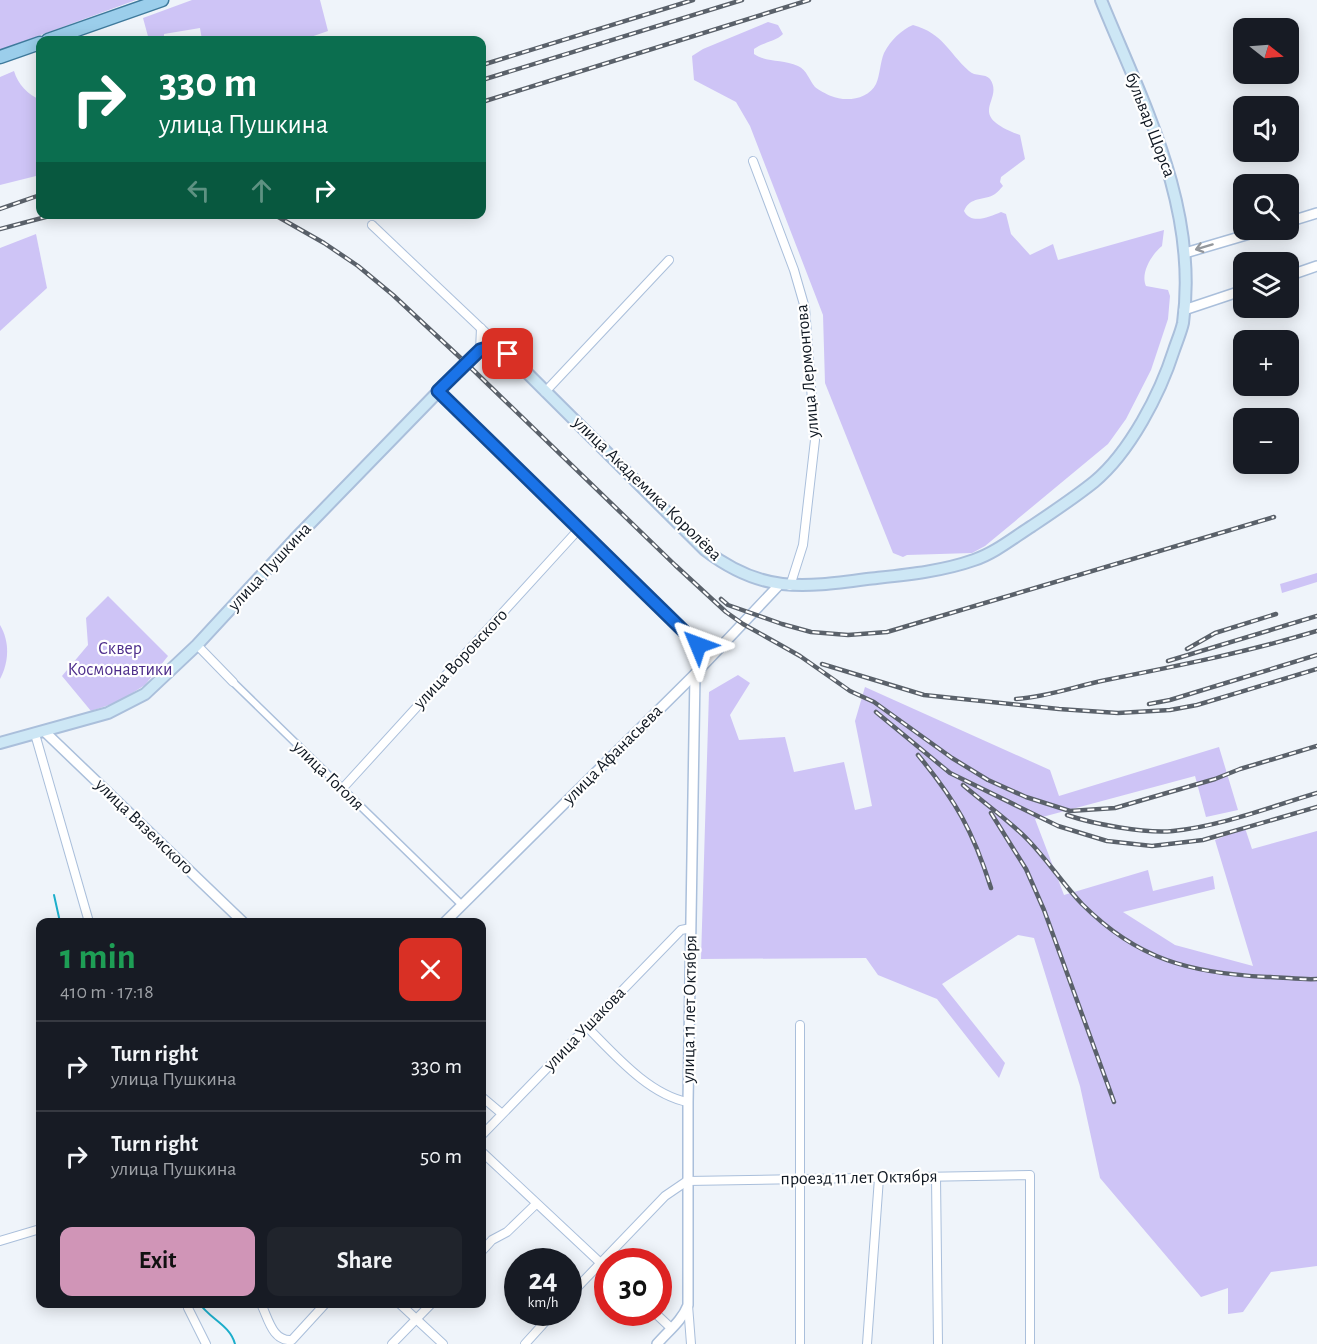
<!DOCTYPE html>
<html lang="en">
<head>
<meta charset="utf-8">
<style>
	:root { --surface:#171b24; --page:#20242c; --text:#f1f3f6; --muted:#9ea1a6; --line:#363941; --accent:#d095b7 }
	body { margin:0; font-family:"Alegreya Sans",sans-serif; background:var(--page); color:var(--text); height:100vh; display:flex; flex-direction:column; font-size:22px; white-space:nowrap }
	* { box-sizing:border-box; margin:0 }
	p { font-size:20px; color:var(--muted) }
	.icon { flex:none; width:33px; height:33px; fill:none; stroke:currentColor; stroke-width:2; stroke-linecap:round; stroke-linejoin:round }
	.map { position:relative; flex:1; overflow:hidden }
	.panel { position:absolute; left:36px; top:918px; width:450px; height:390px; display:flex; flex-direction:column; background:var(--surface); border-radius:12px; box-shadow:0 3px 15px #0003 }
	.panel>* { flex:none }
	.top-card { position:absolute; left:36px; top:36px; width:450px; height:183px; border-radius:12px; box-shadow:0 3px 15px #0003; background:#0b6e4f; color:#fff; overflow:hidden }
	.needle { width:39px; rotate:107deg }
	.buttons { position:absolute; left:1233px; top:18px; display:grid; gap:12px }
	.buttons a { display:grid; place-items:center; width:66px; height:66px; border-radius:12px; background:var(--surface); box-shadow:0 3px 15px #0003; font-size:30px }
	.speed { position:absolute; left:504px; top:1248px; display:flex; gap:12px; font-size:30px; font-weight:700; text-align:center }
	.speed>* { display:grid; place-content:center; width:78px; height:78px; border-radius:50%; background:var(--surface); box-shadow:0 3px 15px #0003; line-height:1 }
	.speed small { font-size:15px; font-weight:400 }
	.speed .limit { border:9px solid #d22; background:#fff; color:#111 }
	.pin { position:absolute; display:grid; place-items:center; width:51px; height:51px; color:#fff; margin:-26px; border-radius:12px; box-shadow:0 3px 9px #0006 }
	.me { position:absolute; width:66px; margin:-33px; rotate:314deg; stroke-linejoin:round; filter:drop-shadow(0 0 4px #0008) }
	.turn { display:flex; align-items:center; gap:21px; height:126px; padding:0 24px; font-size:27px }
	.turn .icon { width:78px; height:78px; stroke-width:2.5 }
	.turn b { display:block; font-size:42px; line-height:51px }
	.lanes { display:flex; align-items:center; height:57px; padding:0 24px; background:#0003; justify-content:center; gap:30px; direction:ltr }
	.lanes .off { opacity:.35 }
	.round { display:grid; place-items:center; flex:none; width:63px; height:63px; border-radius:12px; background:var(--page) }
	.head { display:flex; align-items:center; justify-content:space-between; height:102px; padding:0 24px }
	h1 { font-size:36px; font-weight:600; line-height:45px; color:#1e9e55 }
	.cta { display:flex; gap:12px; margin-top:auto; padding:12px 24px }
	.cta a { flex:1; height:69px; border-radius:12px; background:var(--accent); color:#111; font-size:24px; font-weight:600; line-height:69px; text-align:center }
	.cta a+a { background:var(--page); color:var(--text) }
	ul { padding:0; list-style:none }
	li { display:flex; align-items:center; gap:18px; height:90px; padding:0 24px; border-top:2px solid var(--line) }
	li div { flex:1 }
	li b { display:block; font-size:22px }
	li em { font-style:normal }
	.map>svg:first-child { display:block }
</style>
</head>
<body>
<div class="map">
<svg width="1317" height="1344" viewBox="0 0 1317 1344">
	<rect width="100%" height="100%" fill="#eff4fa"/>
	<!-- green -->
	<g fill="#cec4f6">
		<path d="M0,0H136L0,50Z"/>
		<path d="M192,0H320L328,31L302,40H202L200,28L164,34V40H149L143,18Z"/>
		<path d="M768,22L778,25L783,34C775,42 763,42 754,49V54C767,63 783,59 798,66C807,70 809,80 815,87C819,90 826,94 831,96C845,102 868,100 876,84C880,75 880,63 884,53C891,40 901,30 913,25C944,34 947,51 969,71C975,77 985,73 990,79C1005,101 963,114 1020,135L1025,159L1001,177L1000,182L1003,186C1000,189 998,192 995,194C984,201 970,196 964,211C971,225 989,217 1001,212L1006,214L1011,234L1030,255L1053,244L1058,260L1164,230L1162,246C1152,254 1140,273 1146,286L1168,290L1170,296L1168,319L1151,370L1126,419L1108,444L985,546L972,553L907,555L903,557L893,553L825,383L823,315L750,126L736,102L694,80L692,56L703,49Z"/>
		<path d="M14,71C18,85 28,94 40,100V175L0,185V77Z"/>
		<path d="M36,234L47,288L0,331V248Z"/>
		<path d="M1317,573V582L1282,593L1280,584Z"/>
		<path d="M108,596L168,656L145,685L118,702L91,711L62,676L88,645L86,618Z"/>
		<path d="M0,625C10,642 9,662 0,679Z"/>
		<path d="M738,675L750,683L730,715L739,740L785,737L794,772L844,762L855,810L872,806L855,721L865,687L1050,770L1059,796L1219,747L1238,810L1206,817L1195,776L1035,819L1064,895L1148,870L1153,891L1213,876L1215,889L1123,912L1175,945L1253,966L1215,840L1245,828L1252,849L1317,831V1266L1271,1272L1243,1312L1228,1314V1288L1201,1297L1100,1178L1080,1086L1034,938L1018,935L942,984L1005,1063L999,1078L937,999L878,975L866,958L701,959L709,692Z"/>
	</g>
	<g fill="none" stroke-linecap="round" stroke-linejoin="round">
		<!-- stream -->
		<g stroke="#1caecb" stroke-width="2">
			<path d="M54,895L60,922"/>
			<path d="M200,1304C210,1319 230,1325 235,1344"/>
		</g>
		<!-- pedestrian casing -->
		<g stroke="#aabfdb" stroke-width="9">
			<path id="pedestrian" d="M233,682L462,905"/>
		</g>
		<!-- minor casing -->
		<g stroke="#aabfdb" stroke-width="10">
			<g id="minor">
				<path d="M753,161L794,270L805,308L815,440L803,545L790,586"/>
				<path d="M372,225L505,351"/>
				<path d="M480,350L481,328"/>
				<path d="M438,391L711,657"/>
				<path d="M545,392L669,260"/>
				<path d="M197,645L233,682"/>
				<path d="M35,734L89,922"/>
				<path d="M342,789L579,529"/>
				<path d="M587,1027C614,1054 649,1095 688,1102"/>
				<path d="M482,1097L501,1113"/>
				<path d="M482,1135L681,930L691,928"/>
				<path d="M482,1152L608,1270"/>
				<path d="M936,1177L938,1344"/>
				<path d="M0,1241L40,1229"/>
				<path d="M482,1251L492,1240L507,1232L536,1204"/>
				<path d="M568,1297L665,1196L687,1181L1030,1175V1344"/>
				<path d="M261,1304C268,1317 272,1342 292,1340L325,1304"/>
				<path d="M400,1304L443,1344"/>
				<path d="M688,1305L691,1344"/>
				<path d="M188,1308L206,1344"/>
				<path d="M654,1312L671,1328"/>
				<path d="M392,1344L431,1304"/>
				<path d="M525,1344L554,1312"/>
				<path d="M800,1344V1025"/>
				<path d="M867,1344L879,1178"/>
			</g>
		</g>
		<!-- tertiary casing -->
		<g stroke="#aabfdb" stroke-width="12">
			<g id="tertiary">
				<path d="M1288,222L1317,213"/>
				<path d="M1185,253L1263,230"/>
				<path d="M1288,276L1317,266"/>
				<path d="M1184,310L1244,290"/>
				<path d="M44,731L243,922"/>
				<path d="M445,922L695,674L779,585"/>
				<path d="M657,1344C668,1331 682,1321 688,1305V1102L695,674"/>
			</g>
		</g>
		<!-- secondary casing -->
		<g stroke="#aabfdb" stroke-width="14">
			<path id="secondary" d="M0,743L108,713L145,694L197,645L295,539L466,363C484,345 485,345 508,354L705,550C761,593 801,588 867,579C903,575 940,572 974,560C995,553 1013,538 1032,526C1053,512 1074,498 1094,482C1130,452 1160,394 1174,350C1177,341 1181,332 1183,323C1199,208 1143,103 1101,0"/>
		</g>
		<!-- primary casing -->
		<g stroke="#3f7a9c" stroke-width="15">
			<g id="primary">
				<path d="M48,40L162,0"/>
				<path d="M0,57L40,43"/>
			</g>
		</g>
		<!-- pedestrian -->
		<use href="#pedestrian" stroke="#fff" stroke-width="6"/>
		<!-- minor -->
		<use href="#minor" stroke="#fff" stroke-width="8"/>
		<!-- tertiary -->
		<use href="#tertiary" stroke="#fff" stroke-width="9"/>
		<!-- secondary -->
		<use href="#secondary" stroke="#cde7f5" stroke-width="10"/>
		<!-- primary -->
		<use href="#primary" stroke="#9bceeb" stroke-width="12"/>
		<!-- rail casing -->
		<g stroke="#5a616a" stroke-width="4.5">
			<g id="rail">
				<path d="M482,65L693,0"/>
				<path d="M482,80L742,0"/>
				<path d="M482,102L809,0"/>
				<path d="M0,209L40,195"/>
				<path d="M273,214L324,243L358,266L393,295L466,363L675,565L726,612L743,624L800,656L850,691L874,702L952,758L988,780L1026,797L1070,811L1115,808L1215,779L1240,769L1317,746"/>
				<path d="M0,229L57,214"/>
				<path d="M721,599L728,605L782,624L811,632L848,635L887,632L1274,517"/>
				<path d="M1187,649L1215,633L1276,614"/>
				<path d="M1168,661L1317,616"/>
				<path d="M822,664L924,695L1059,709L1118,713L1170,710L1197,705L1317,669"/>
				<path d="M1016,699C1048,697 1076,686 1106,680C1177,666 1248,652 1317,631"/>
				<path d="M1149,704L1170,700L1317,655"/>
				<path d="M876,712L950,773L1058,826L1107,841L1152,846L1203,840L1317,807"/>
				<path d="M918,755C956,801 973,831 991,888"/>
				<path d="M963,785C985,804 1009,820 1029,841C1048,861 1063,884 1082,904C1138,960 1190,973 1267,977C1284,977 1300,980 1317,979"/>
				<path d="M991,813L1026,869L1044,910L1114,1102"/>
				<path d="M1067,815C1093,824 1146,834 1173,831C1222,826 1270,807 1317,793"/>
			</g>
		</g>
		<!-- rail -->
		<use href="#rail" stroke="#fff" stroke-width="2" stroke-dasharray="7" stroke-linecap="butt"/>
	</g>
	<!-- one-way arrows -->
	<defs><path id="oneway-shaft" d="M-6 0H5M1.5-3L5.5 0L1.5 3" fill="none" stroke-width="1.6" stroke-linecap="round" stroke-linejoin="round" transform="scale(1.5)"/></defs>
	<use stroke="#93979c" href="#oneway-shaft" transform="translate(1204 247) rotate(163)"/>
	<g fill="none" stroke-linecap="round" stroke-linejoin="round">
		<!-- route casing -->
		<g stroke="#114b97" stroke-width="15">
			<path id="route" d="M508,354L490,347L480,350L438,391L698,645"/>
		</g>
		<!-- route -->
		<use href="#route" stroke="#1a73e8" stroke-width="10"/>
	</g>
	<g text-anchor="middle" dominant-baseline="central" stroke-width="4.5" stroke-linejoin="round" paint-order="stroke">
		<!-- street labels -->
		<g font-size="18" fill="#101822" stroke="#fff">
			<text transform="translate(1150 125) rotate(69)">бульвар Щорса</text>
			<text transform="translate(808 371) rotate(-95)">улица Лермонтова</text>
			<text transform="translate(647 489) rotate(44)">улица Академика Королёва</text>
			<text transform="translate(270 567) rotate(-47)">улица Пушкина</text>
			<text transform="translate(461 659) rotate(-47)">улица Воровского</text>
			<text transform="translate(613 755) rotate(-45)">улица Афанасьева</text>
			<text transform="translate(328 776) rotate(44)">улица Гоголя</text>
			<text transform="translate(144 827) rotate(44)">улица Вяземского</text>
			<text transform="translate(690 1009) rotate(-89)">улица 11 лет Октября</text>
			<text transform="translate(585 1029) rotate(-46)">улица Ушакова</text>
			<text transform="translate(859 1178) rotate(-1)">проезд 11 лет Октября</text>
		</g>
		<!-- park labels -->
		<g font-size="18" fill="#4d2d8b" stroke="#fff">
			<text x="120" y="649">Сквер<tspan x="120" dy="21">Космонавтики</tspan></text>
		</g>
	</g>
</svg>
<div class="buttons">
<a><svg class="needle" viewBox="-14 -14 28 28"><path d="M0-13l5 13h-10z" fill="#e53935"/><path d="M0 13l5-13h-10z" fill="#9ea1a6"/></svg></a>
<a><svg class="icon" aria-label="sound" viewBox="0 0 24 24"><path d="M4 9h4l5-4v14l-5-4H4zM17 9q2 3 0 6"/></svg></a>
<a><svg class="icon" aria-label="search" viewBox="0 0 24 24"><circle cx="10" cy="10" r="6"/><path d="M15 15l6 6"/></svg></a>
<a><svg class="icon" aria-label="layers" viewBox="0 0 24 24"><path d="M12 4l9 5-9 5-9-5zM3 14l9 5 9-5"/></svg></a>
<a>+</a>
<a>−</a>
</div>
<div class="speed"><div>24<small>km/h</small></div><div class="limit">30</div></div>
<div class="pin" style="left:508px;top:354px;background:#d93025"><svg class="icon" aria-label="arrive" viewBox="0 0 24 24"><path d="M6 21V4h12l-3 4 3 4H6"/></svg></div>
<svg class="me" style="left:698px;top:645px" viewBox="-20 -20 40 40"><path d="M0-17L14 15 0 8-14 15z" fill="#1a73e8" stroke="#fff" stroke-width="4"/></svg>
<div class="top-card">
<div class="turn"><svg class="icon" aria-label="right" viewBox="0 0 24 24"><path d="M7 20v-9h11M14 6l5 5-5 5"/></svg><div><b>330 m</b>улица Пушкина</div></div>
<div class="lanes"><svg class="icon off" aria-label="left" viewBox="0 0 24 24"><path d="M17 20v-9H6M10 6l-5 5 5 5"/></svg><svg class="icon off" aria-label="ahead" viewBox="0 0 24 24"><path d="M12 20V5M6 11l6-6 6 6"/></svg><svg class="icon" aria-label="right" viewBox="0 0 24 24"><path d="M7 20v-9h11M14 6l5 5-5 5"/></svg></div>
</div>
<section class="panel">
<div class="head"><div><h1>1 min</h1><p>410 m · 17:18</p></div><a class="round" style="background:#d93025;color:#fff"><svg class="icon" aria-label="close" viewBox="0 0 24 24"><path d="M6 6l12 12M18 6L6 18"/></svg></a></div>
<ul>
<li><svg class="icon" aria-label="right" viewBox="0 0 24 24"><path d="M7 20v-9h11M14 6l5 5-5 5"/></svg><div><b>Turn right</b><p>улица Пушкина</p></div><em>330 m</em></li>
<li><svg class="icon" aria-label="right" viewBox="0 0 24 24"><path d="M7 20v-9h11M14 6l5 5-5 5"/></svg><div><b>Turn right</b><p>улица Пушкина</p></div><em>50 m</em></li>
</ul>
<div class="cta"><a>Exit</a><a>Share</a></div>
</section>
</div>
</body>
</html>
